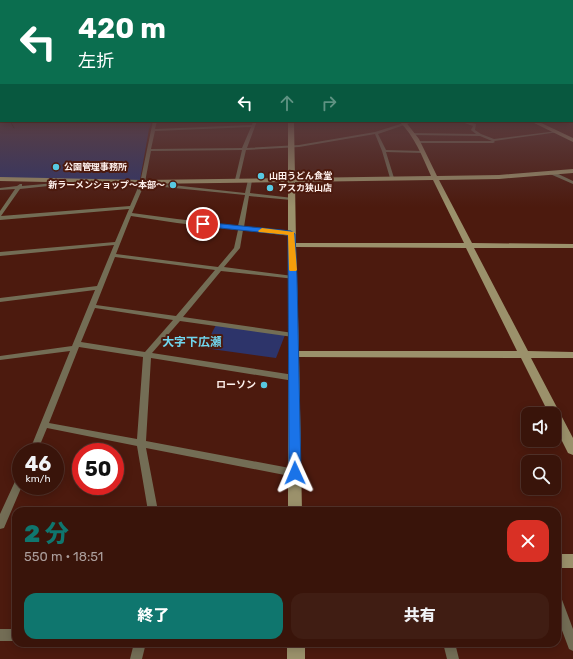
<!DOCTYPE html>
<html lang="ja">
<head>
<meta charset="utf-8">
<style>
	:root { --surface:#39140a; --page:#401d13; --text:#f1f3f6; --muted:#ab9e9c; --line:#53332b; --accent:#0f766e }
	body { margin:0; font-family:Rubik,"Noto Sans JP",sans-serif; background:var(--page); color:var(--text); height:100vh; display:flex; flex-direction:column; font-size:15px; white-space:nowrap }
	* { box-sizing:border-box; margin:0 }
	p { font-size:13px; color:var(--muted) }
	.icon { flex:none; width:22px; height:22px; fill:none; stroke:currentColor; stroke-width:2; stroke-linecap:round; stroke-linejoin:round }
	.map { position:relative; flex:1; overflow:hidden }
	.side { position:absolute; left:12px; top:507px; width:549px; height:140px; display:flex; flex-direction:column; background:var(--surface); border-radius:12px; box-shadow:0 2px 10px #0003,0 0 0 1px var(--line) }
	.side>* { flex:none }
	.top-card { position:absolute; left:0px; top:0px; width:573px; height:122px; box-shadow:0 2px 10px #0003,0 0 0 1px var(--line); background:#0b6e4f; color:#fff; overflow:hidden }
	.tools { position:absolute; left:521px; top:407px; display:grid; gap:8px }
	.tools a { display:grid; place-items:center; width:40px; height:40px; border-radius:8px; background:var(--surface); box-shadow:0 2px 10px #0003,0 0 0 1px var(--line); font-size:20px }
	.speed { position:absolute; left:12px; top:443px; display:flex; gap:8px; font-size:20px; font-weight:700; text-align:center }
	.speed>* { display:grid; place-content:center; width:52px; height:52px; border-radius:50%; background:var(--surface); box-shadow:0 2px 10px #0003,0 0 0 1px var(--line); line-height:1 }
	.speed small { font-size:10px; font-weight:400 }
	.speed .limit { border:6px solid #d22; background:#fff; color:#111 }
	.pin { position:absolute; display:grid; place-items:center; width:34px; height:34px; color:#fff; margin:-17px; border:2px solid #fff; border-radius:50%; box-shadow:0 1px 4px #0007 }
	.me { position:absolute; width:44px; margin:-22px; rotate:359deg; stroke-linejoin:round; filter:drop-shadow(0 0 3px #0008) }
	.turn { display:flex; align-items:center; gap:14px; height:84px; padding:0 12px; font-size:18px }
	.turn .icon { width:52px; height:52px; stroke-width:2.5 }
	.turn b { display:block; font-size:28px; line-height:34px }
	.lanes { display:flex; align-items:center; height:38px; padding:0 12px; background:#0003; justify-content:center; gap:20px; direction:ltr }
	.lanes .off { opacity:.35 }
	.round { display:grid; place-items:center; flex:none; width:42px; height:42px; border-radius:12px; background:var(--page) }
	.overview { display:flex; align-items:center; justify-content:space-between; height:68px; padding:0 12px }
	h1 { font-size:24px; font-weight:800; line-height:30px; color:var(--accent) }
	.button { display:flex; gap:8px; margin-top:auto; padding:8px 12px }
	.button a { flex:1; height:46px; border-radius:12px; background:var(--accent); color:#fff; font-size:16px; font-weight:800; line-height:46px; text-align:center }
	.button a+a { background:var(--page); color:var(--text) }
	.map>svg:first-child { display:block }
</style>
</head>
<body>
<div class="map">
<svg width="573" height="659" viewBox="0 0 573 659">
	<rect width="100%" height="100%" fill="#4c1a0e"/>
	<!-- green -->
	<g fill="#2d346a">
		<path d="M0,115L1,121H152L149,129L140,180L0,178Z"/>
		<path d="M216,325L285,335L276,358L204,348Z"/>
	</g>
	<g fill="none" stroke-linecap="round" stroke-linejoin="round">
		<!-- stream -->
		<path stroke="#051519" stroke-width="1" d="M10,121L14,128"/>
		<!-- street -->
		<g fill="#736d55" fill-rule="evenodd">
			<path d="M153,121H157L155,129L252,125L253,121H257L247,148L299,145L375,132L410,121H416L378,134L386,150L423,151L425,152L423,153L386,152L394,178L392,179L390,178L382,151L375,134L299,147L246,150L239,180L237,181L235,180L242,150L151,151L145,182L245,193L248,180L250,179L252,180L250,193L293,198V199L291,200L249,196L244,227L291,232L294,234L291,236L243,230L240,248L224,267L293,276L295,277L296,278L295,279L221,271L183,317L293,333L297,335L293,337L180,321L152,353L294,375L297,376L298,378L297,380L294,381L151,358L146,441L295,469L298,470L300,473L298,476L295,477L146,448L158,511H148L137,446L47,428L37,452H29L70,351L0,360V356L72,346L95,290L0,302V298L97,286L114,245L0,256V252L115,242L129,209L0,220V211L15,189L0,190V188L17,186L20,184H22V186L77,181L79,182L77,183L20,189L1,216L130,206L140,183ZM251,127L242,148L151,149L155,131ZM144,185L245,195L238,226L177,219L132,213ZM131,216L177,223L238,230L234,248L218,267L116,254ZM115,257L215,270L176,316L96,305ZM95,308L173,320L145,352L81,342ZM79,347L143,357L137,439L49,423Z"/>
			<path d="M459,121H465L476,124L475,130L481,134L494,139L557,131L559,132L494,141L495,142L493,143H417V141H492L480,136L413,135L411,134L413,133L476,134L471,130L473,126Z"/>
			<path d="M550,172H554L573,181V184L550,174Z"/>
			<path d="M21,474V486H22L4,528L0,529V514L18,475Z"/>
			<path d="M557,595L561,597L573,629V651L569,649L557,617Z"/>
			<rect x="0" y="629" width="16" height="12"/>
			<path d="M134,643H146L142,659H130Z"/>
			<path d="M443,643H455L459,659H447Z"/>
		</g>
		<!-- secondary -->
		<g fill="#9b916b" fill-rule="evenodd">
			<path d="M288,121H294L295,178L431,176C422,156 415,137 399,121H405L419,139L437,176L499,175L573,169V173L499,179L439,180L472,243L573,244V248H474L528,351L573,352V358H531L573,438V455L568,453L554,425V414H549L521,358L299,357L302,511H288V182L143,184L0,181V177L143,180L288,178ZM433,180L464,243H296L295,182ZM296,247L466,248L517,351H299Z"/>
			<path d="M530,121H537L573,138V142Z"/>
			<rect x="557" y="554" width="16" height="14"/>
			<rect x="287" y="643" width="18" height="16"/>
		</g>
	</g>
	<!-- sky -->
	<linearGradient id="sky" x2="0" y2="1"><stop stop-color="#2a0e08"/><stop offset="0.56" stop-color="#5b3e41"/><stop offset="1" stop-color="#5b3e41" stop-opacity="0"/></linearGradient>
	<rect width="573" height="207" fill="url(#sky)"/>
	<!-- route -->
	<path fill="#1a73e8" stroke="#114b97" d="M203,222L291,231L295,234L297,278L301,473L299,477L295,478L290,477L289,473L288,235L200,226L199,224Z"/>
	<!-- slow -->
	<path fill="#f59e0b" d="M262,228L294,232L297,270L296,271H290L289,270L288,235L259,232L258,231Z"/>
	<!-- markers -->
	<g fill="#57c9e2" stroke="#4c1a0e" stroke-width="1.5">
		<circle cx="56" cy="167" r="4"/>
		<circle cx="261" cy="176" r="4"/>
		<circle cx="173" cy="185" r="4"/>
		<circle cx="270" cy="188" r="4"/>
		<circle cx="264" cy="385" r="4"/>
	</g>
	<g text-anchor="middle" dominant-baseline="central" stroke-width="4" stroke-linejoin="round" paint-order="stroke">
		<!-- far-poi labels -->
		<g font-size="9" font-weight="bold" fill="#fef0ec" stroke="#4c1a0e" text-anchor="start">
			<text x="64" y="167">公園管理事務所</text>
			<text x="269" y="176">山田うどん食堂</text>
			<text x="165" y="185" text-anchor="end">新ラーメンショップ～本部～</text>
			<text x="278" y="188">アスカ狭山店</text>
		</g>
		<!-- poi labels -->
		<g font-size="10" font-weight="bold" fill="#fef0ec" stroke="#4c1a0e" text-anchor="end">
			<text x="256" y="385">ローソン</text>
		</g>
		<!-- quarter labels -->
		<g font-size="12" font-weight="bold" fill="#70d6ed" stroke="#4c1a0e">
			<text x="192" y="342">大字下広瀬</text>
		</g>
	</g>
</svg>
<div class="tools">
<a><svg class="icon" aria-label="sound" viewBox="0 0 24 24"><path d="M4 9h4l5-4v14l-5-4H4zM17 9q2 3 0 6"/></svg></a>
<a><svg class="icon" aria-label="search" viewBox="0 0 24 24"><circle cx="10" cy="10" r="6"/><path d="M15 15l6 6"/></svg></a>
</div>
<div class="speed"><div>46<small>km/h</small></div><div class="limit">50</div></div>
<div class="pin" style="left:203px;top:224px;background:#d93025"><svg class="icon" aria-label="arrive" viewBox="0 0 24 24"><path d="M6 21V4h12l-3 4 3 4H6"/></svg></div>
<svg class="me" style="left:295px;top:473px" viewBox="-20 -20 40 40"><path d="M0-17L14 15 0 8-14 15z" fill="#1a73e8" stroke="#fff" stroke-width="4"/></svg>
<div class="top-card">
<div class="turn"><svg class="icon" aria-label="left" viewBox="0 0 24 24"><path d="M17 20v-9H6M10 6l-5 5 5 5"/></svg><div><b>420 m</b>左折</div></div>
<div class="lanes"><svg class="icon" aria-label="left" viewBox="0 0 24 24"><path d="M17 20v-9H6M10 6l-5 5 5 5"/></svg><svg class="icon off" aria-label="ahead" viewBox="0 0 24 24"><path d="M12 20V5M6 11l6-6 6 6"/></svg><svg class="icon off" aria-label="right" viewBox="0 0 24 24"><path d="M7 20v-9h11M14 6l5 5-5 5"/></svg></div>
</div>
<section class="side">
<div class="overview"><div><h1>2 分</h1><p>550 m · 18:51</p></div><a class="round" style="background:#d93025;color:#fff"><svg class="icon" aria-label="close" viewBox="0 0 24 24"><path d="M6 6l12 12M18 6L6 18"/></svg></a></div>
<div class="button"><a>終了</a><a>共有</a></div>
</section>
</div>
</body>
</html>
